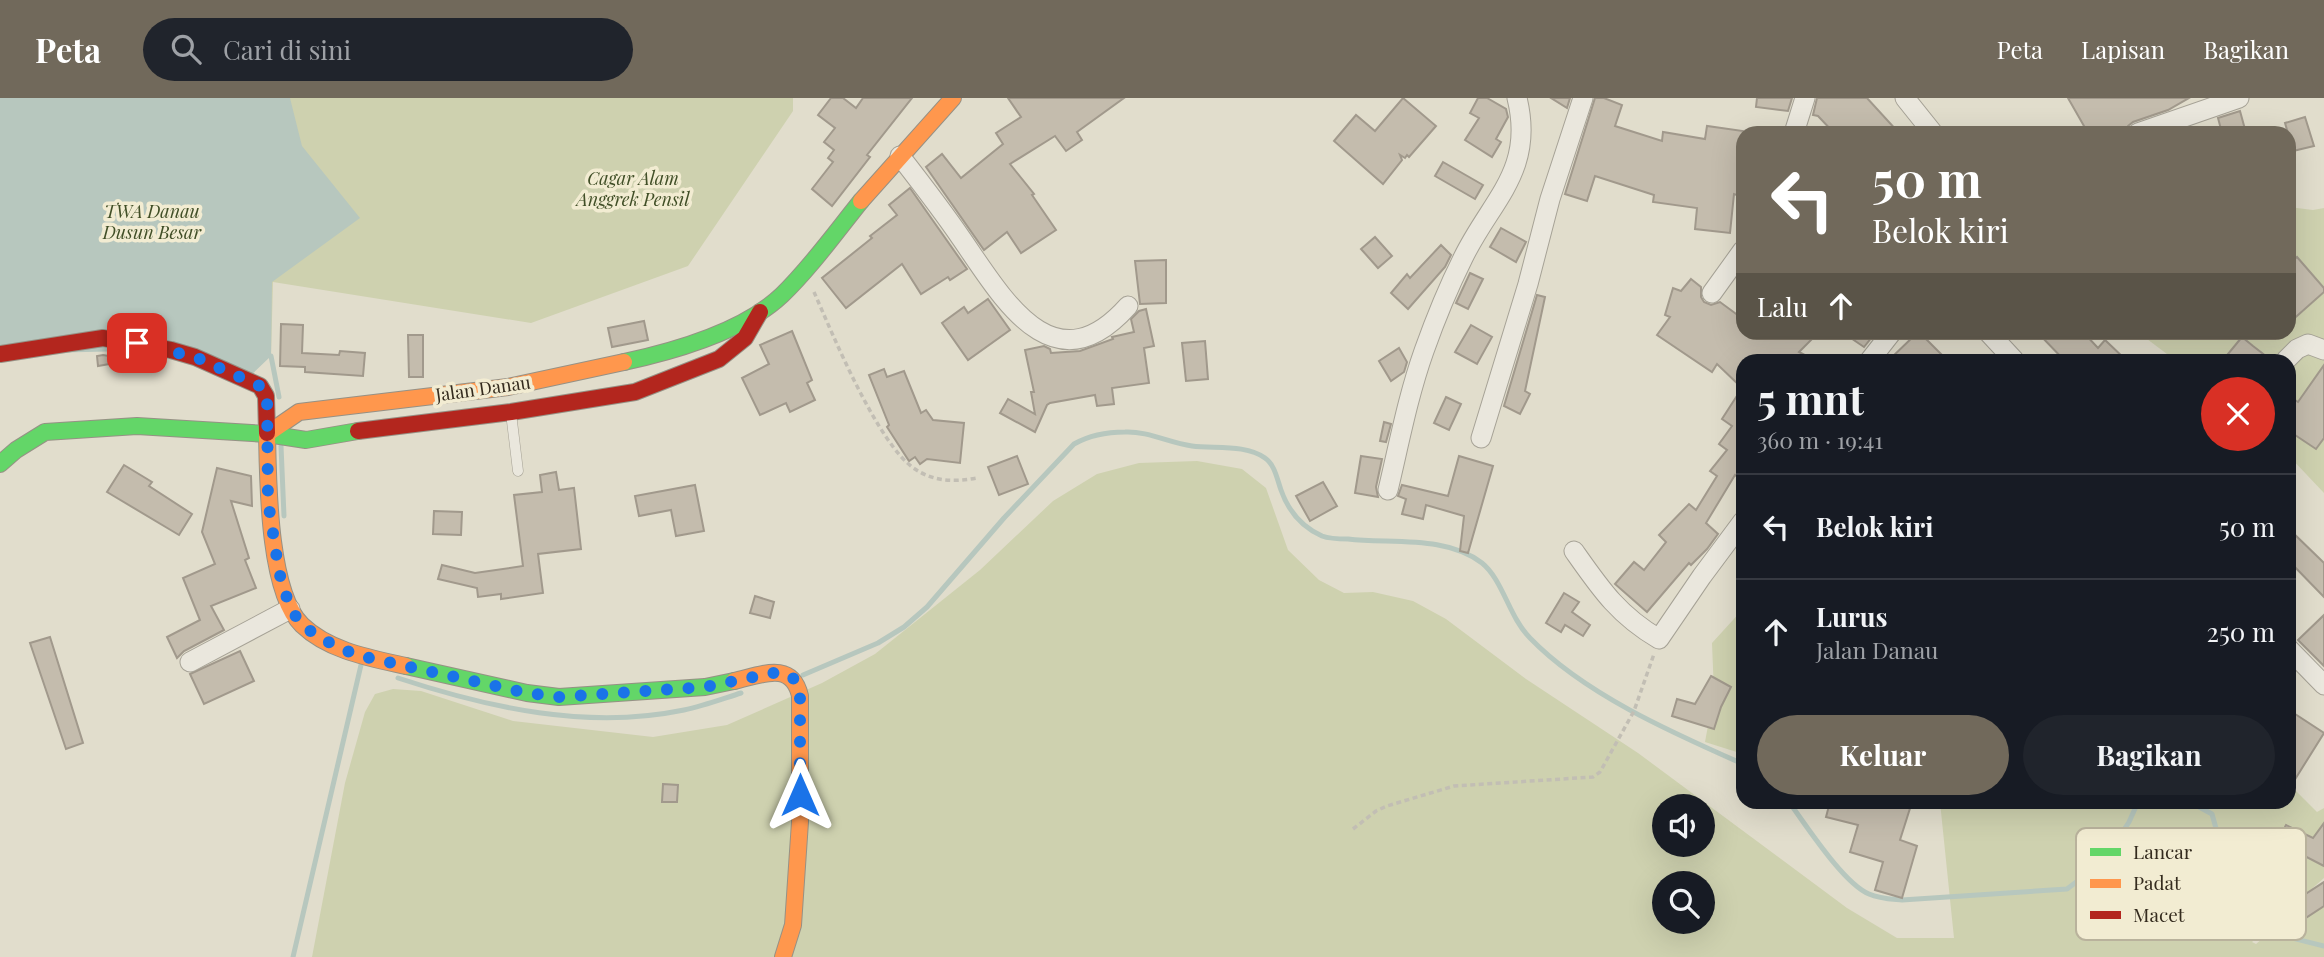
<!DOCTYPE html>
<html lang="id">
<head>
<meta charset="utf-8">
<style>
	:root { --surface:#171b24; --page:#20242c; --text:#f1f3f6; --muted:#9ea1a6; --line:#363941; --accent:#71695b }
	body { margin:0; font-family:"Playfair Display",serif; background:var(--page); color:var(--text); height:100vh; display:flex; flex-direction:column; font-size:26px; white-space:nowrap }
	* { box-sizing:border-box; margin:0 }
	p { font-size:23px; color:var(--muted) }
	.icon { flex:none; width:38px; height:38px; fill:none; stroke:currentColor; stroke-width:2; stroke-linecap:round; stroke-linejoin:round }
	.map { position:relative; flex:1; overflow:hidden }
	.panel { position:absolute; left:1736px; top:256px; width:560px; height:455px; display:flex; flex-direction:column; background:var(--surface); border-radius:21px; box-shadow:0 7px 28px #0002 }
	.panel>* { flex:none }
	.banner { position:absolute; left:1736px; top:28px; width:560px; height:214px; border-radius:21px; box-shadow:0 7px 28px #0002; background:#71695b; color:#fff; overflow:hidden }
	.buttons { position:absolute; left:1652px; top:696px; display:grid; gap:14px }
	.buttons a { display:grid; place-items:center; width:63px; height:63px; border-radius:50%; background:var(--surface); box-shadow:0 7px 28px #0002; font-size:35px }
	.pin { position:absolute; display:grid; place-items:center; width:60px; height:60px; color:#fff; margin:-30px; border-radius:14px; box-shadow:0 4px 10px #0006 }
	.me { position:absolute; width:77px; margin:-38px; rotate:0deg; stroke-linejoin:round; filter:drop-shadow(0 0 5px #0008) }
	.turn { display:flex; align-items:center; gap:24px; height:147px; padding:0 21px; font-size:32px }
	.turn .icon { width:91px; height:91px; stroke-width:2.5 }
	.turn b { display:block; font-size:49px; line-height:60px }
	.then { display:flex; align-items:center; height:66px; padding:0 21px; background:#0003; gap:14px; font-size:26px }
	.round { display:grid; place-items:center; flex:none; width:74px; height:74px; border-radius:37px; background:var(--page) }
	.summary { display:flex; align-items:center; justify-content:space-between; height:119px; padding:0 21px }
	h1 { font-size:42px; font-weight:700; line-height:52px }
	.primary-button { display:flex; gap:14px; margin-top:auto; padding:14px 21px }
	.primary-button a { flex:1; height:80px; border-radius:42px; background:var(--accent); color:#fff; font-size:28px; font-weight:700; line-height:80px; text-align:center }
	.primary-button a+a { background:var(--page); color:var(--text) }
	ul { padding:0; list-style:none }
	li { display:flex; align-items:center; gap:21px; height:105px; padding:0 21px; border-top:2px solid var(--line) }
	li div { flex:1 }
	li b { display:block; font-size:26px }
	li em { font-style:normal }
	header { display:flex; align-items:center; gap:42px; box-sizing:border-box; height:98px; padding:0 35px; background:var(--accent); color:#fff }
	header strong { font-size:33px }
	nav { display:flex; gap:38px; margin-inline-start:auto; font-size:24px }
	.search { width:490px; height:63px; background:var(--page); display:flex; align-items:center; gap:18px; box-sizing:border-box; padding:0 24px; border-radius:38px; color:var(--muted); font-size:26px }
	.map>svg:first-child { display:block }
</style>
</head>
<body>
<header>
<strong>Peta</strong>
<div class="search"><svg class="icon" aria-label="search" viewBox="0 0 24 24"><circle cx="10" cy="10" r="6"/><path d="M15 15l6 6"/></svg>Cari di sini</div>
<nav><a>Peta</a><a>Lapisan</a><a>Bagikan</a></nav>
</header>
<div class="map">
<svg width="2324" height="859" viewBox="0 0 2324 859">
	<rect width="100%" height="100%" fill="#e1ddcc"/>
	<!-- green -->
	<g fill="#ced1af" fill-rule="evenodd">
		<path d="M0,0H793V13L688,168L531,225L273,184L271,258Z"/>
		<path d="M2289,109L2313,112L2324,110V395L2289,358V262H2175L2139,235L2289,234Z"/>
		<path d="M1197,363L1242,371L1266,390L1288,452L1319,482L1344,495L1373,494L1413,503L1446,521L1526,581L1638,655L1847,810L1897,840H1954L1940,704H2289V686L2317,714L2324,710V780L2252,844L2256,846L2324,788V859H312L345,685L365,614L375,596L393,591L421,593L513,623L653,639L727,627L822,585L875,556L980,472L1053,403L1097,376L1139,365ZM1664,709H1703V747H1664ZM1664,786H1703V824H1664Z"/>
		<path d="M1743,511V656L1705,644L1714,595L1712,545Z"/>
	</g>
	<!-- water -->
	<path fill="#b7c7be" d="M0,0H290L302,48L360,120L272,184L271,258L246,282L171,252L0,256Z"/>
	<g fill="none" stroke-linecap="round" stroke-linejoin="round">
		<!-- stream -->
		<g stroke="#b7c7be" stroke-width="5">
			<path d="M271,258L279,299"/>
			<path d="M281,348L284,418"/>
			<path d="M803,577L878,545L904,529L927,509L1004,420L1074,346C1090,337 1107,334 1125,334C1148,333 1169,345 1192,348C1214,351 1246,346 1265,360C1275,367 1277,381 1281,392C1288,412 1302,429 1322,438C1330,441 1340,441 1348,441C1391,446 1446,437 1482,465C1503,482 1509,519 1530,540C1584,596 1673,635 1743,666"/>
			<path d="M398,580C489,610 588,632 684,612C703,608 722,601 741,595"/>
			<path d="M1789,704C1806,727 1843,785 1869,796C1880,801 1891,801 1902,802L2067,791L2104,763L2129,724L2138,704"/>
			<path d="M2190,704L2212,716L2219,741L2221,774L2233,802L2244,815L2280,837L2324,848"/>
			<path d="M293,859L361,567"/>
		</g>
	</g>
	<!-- building -->
	<g fill="#c4bcad" stroke="#a1998c" stroke-width="2">
		<path d="M831,0H843L856,10L863,0H912L867,57L870,59L832,108L812,91L833,64L828,60L834,52L824,44L835,30L818,17Z"/>
		<path d="M1008,0H1124L1077,34L1082,42L1066,53L1055,38L1010,66L1034,96L1032,97L1056,132L1021,155L1007,134L984,152L926,69L942,56L961,80L1003,46L996,35L1021,19Z"/>
		<path d="M1403,0L1436,28L1409,59L1407,57L1405,60L1400,57L1402,62L1383,86L1334,43L1356,17L1375,33Z"/>
		<path d="M1478,0H1487L1506,11L1508,19L1496,41L1501,44L1492,59L1465,42L1479,20L1470,15Z"/>
		<path d="M1551,0H1570L1567,10Z"/>
		<path d="M1595,0H1604L1622,7L1615,28L1662,43L1663,34L1705,41L1707,28L1743,33V99L1734,96L1730,135L1695,131L1697,110L1653,104L1654,97L1595,78L1587,103L1565,96Z"/>
		<path d="M1757,0H1792L1788,13L1756,9Z"/>
		<path d="M1817,0H1867L1899,35H1834L1818,18L1813,17Z"/>
		<path d="M2068,0H2189L2168,12L2133,24L2128,28L2126,35H2088Z"/>
		<path d="M2240,13L2246,35H2222L2218,20Z"/>
		<path d="M2305,19L2314,48L2293,53L2285,25Z"/>
		<path d="M1443,64L1483,87L1475,101L1435,78Z"/>
		<path d="M910,90L967,171L950,182L948,179L921,196L902,166L846,210L822,180L872,140L870,138L897,117L889,107Z"/>
		<path d="M1501,130L1526,144L1516,164L1490,149Z"/>
		<path d="M1375,139L1392,158L1378,170L1361,151Z"/>
		<path d="M1441,147L1451,157L1445,169L1408,211L1391,195L1407,176L1410,180Z"/>
		<path d="M2297,159L2324,190V194L2289,225V166Z"/>
		<path d="M1166,162V205L1140,206L1135,163Z"/>
		<path d="M1470,175L1483,181L1468,211L1456,205Z"/>
		<path d="M1691,181L1701,189V199L1704,204L1711,207L1720,204L1743,221V234H1819L1799,254L1814,262H1743V383L1735,377L1706,425L1718,436L1707,451L1691,467L1689,465L1647,514L1615,486L1634,464L1644,472L1666,444L1659,437L1689,406L1696,412L1717,378L1710,373L1727,352L1719,346L1732,328L1722,321L1742,290L1717,266L1712,274L1657,237L1670,219L1665,217L1673,190L1681,193Z"/>
		<path d="M1537,197L1545,199L1525,293L1530,296L1520,316L1504,308Z"/>
		<path d="M988,201L1010,232L968,262L942,225L964,209L968,215Z"/>
		<path d="M1146,211L1154,248L1144,250L1149,285L1112,290L1114,306L1097,308L1095,297L1050,305L1047,307L1035,334L1000,315L1008,301L1035,316L1031,294H1034L1025,252L1044,248L1050,251L1051,255L1080,253L1113,241L1112,239L1134,234L1131,221L1139,213Z"/>
		<path d="M644,223L648,242L612,249L608,230Z"/>
		<path d="M281,226L303,227L302,255L339,257L340,253L365,255L363,278L305,274V269L280,268Z"/>
		<path d="M1471,227L1492,239L1477,266L1455,254Z"/>
		<path d="M792,233L812,282L807,285L815,302L790,314L786,305L760,317L742,280L769,266L760,247Z"/>
		<path d="M1842,234H1876L1864,249Z"/>
		<path d="M1919,234L1947,262H1889L1918,234Z"/>
		<path d="M2037,234H2083L2098,250L2105,242L2126,262H2064Z"/>
		<path d="M408,237H423V279H409Z"/>
		<path d="M2242,239L2253,248L2271,262H2223Z"/>
		<path d="M1205,243L1208,281L1186,283L1182,245Z"/>
		<path d="M1399,250L1407,264L1404,274L1391,283L1379,263Z"/>
		<path d="M103,257L121,260V264L98,268L97,258Z"/>
		<path d="M2324,267V340L2316,351L2289,333V298L2298,304Z"/>
		<path d="M884,271L887,279L904,273L921,315L926,312L933,322L964,325L960,365L927,361L920,366L915,359L909,363L887,329L889,327L869,277Z"/>
		<path d="M1446,299L1461,306L1449,332L1434,325Z"/>
		<path d="M1384,324L1391,326L1386,344L1380,343Z"/>
		<path d="M1017,358L1028,386L999,397L988,369Z"/>
		<path d="M1361,358L1382,361L1376,389L1378,399L1355,395Z"/>
		<path d="M1459,358L1493,368L1468,455L1460,453L1464,418L1426,407L1423,421L1402,416L1406,401L1398,398L1402,387L1448,398Z"/>
		<path d="M124,367L152,384L149,388L192,416L179,437L107,394Z"/>
		<path d="M217,370L251,378L252,408L231,403L249,460L245,462L256,490L211,508L224,532L184,553L177,560L167,539L200,522L183,480L215,466L202,434Z"/>
		<path d="M556,374L559,392L574,390L581,451L538,456L543,495L501,501V496L478,499L477,490L438,481L442,467L475,475L523,468L514,397L542,394L540,377Z"/>
		<path d="M1323,384L1337,408L1310,423L1296,398Z"/>
		<path d="M695,387L704,433L676,438L671,412L639,418L635,398Z"/>
		<path d="M434,413L462,414L461,437L433,436Z"/>
		<path d="M2289,431L2324,465V499L2289,463Z"/>
		<path d="M1564,495L1579,504L1572,514L1590,527L1583,538L1565,527L1561,534L1546,525Z"/>
		<path d="M755,498L774,504L770,520L750,515Z"/>
		<path d="M2324,517V568L2298,542Z"/>
		<path d="M50,539L83,645L66,651L30,545Z"/>
		<path d="M240,553L254,583L204,606L190,576Z"/>
		<path d="M1711,578L1731,589L1721,609L1714,631L1672,618L1677,601L1695,606Z"/>
		<path d="M2289,612L2324,635L2289,691Z"/>
		<path d="M663,686L678,687L677,704H662Z"/>
		<path d="M1830,704H1912L1900,742L1917,748L1902,800L1875,792L1883,764L1850,754L1858,727L1826,719Z"/>
		<path d="M2324,725V768L2299,755L2272,797L2234,772L2247,752L2266,764L2286,727L2313,740Z"/>
		<path d="M2324,784V808L2298,825L2287,808Z"/>
	</g>
	<g fill="none" stroke-linecap="round" stroke-linejoin="round">
		<!-- lane casing -->
		<g stroke="#a6a296" stroke-width="11">
			<path id="lane" d="M511,315L518,373"/>
		</g>
		<!-- street casing -->
		<g stroke="#a6a296" stroke-width="21">
			<g id="street">
				<path d="M1905,0L1933,35"/>
				<path d="M1794,35L1805,0"/>
				<path d="M2138,35L2239,0"/>
				<path d="M900,58C921,85 942,112 961,140C1002,199 1053,292 1128,208"/>
				<path d="M1712,195L1743,152"/>
				<path d="M1988,234L2014,262"/>
				<path d="M1870,262L1892,234"/>
				<path d="M2286,262L2297,251L2308,246L2324,252"/>
				<path d="M1481,340L1528,186L1550,101L1583,0"/>
				<path d="M1388,392C1399,346 1408,298 1424,253C1435,222 1448,190 1463,160C1491,102 1535,73 1517,0"/>
				<path d="M1574,453C1600,490 1618,517 1659,541L1702,478L1743,423"/>
				<path d="M2289,551L2324,587"/>
				<path d="M190,564L290,511"/>
			</g>
		</g>
		<!-- fast casing -->
		<g stroke="#969185" stroke-width="18">
			<g id="fast">
				<path d="M624,264C675,253 744,233 782,197C811,169 836,134 861,103"/>
				<path d="M0,366L16,352L45,334L137,328L267,336L306,342L358,333"/>
				<path d="M406,568L527,595L559,599L705,589L734,583"/>
			</g>
		</g>
		<!-- slow casing -->
		<g stroke="#969185" stroke-width="18">
			<g id="slow">
				<path d="M861,103L953,0"/>
				<path d="M267,335C268,382 268,494 302,527C329,553 370,560 406,568"/>
				<path d="M267,336L299,314L508,289L624,264"/>
				<path d="M734,583C761,577 792,562 800,598V724L793,827L783,859"/>
			</g>
		</g>
		<!-- jam casing -->
		<g stroke="#969185" stroke-width="18">
			<g id="jam">
				<path d="M0,256L103,240L171,252L195,259L260,288L266,298L267,335"/>
				<path d="M358,333L511,314L635,294L719,261L745,240L760,214"/>
			</g>
		</g>
		<!-- path -->
		<g stroke="#c2beb4" stroke-width="3.5" stroke-dasharray="5 3.5" stroke-linecap="butt">
			<path d="M814,194C833,237 878,347 915,371C934,384 955,384 977,380"/>
			<path d="M1353,731L1376,713L1387,708L1454,688L1593,679L1600,674L1634,613L1654,556"/>
		</g>
		<!-- lane -->
		<use href="#lane" stroke="#eae7dd" stroke-width="10"/>
		<!-- street -->
		<use href="#street" stroke="#eae7dd" stroke-width="19"/>
		<!-- fast -->
		<use href="#fast" stroke="#63d668" stroke-width="16"/>
		<!-- slow -->
		<use href="#slow" stroke="#ff974d" stroke-width="16"/>
		<!-- jam -->
		<use href="#jam" stroke="#b3261e" stroke-width="16"/>
	</g>
	<g fill="none" stroke-linecap="round" stroke-linejoin="round">
		<!-- route -->
		<path stroke="#1a73e8" stroke-width="12" stroke-dasharray="0 21.6" d="M137,245L195,259L260,288L267,298L268,403L279,474L290,510L302,527L320,540L356,557L527,595L559,599L705,589L778,574L792,579L797,585L800,598V697"/>
	</g>
	<g text-anchor="middle" dominant-baseline="central" stroke-width="7" stroke-linejoin="round" paint-order="stroke">
		<!-- park labels -->
		<g font-size="18" font-style="italic" fill="#414f27" stroke="#f2ecd2">
			<text x="633" y="80">Cagar Alam<tspan x="633" dy="21">Anggrek Pensil</tspan></text>
			<text x="152" y="113">TWA Danau<tspan x="152" dy="21">Dusun Besar</tspan></text>
		</g>
		<!-- street labels -->
		<g font-size="18" fill="#342b1e" stroke="#f2ecd2">
			<text transform="translate(483 290) rotate(-8)">Jalan Danau</text>
		</g>
	</g>
	<!-- legend -->
	<rect x="2076" y="730" width="230" height="112" rx="10" fill="#f2ecd2" stroke="#b9b29c" stroke-width="2"/>
	<rect x="2090" y="750" width="31" height="8" fill="#63d668"/>
	<rect x="2090" y="781" width="31" height="9" fill="#ff974d"/>
	<rect x="2090" y="813" width="31" height="8" fill="#b3261e"/>
	<g font-size="19" fill="#342b1e">
		<text x="2133" y="761">Lancar</text>
		<text x="2133" y="792">Padat</text>
		<text x="2133" y="824">Macet</text>
	</g>
</svg>
<div class="buttons">
<a><svg class="icon" aria-label="sound" viewBox="0 0 24 24"><path d="M4 9h4l5-4v14l-5-4H4zM17 9q2 3 0 6"/></svg></a>
<a><svg class="icon" aria-label="search" viewBox="0 0 24 24"><circle cx="10" cy="10" r="6"/><path d="M15 15l6 6"/></svg></a>
</div>
<div class="pin" style="left:137px;top:245px;background:#d93025"><svg class="icon" aria-label="arrive" viewBox="0 0 24 24"><path d="M6 21V4h12l-3 4 3 4H6"/></svg></div>
<svg class="me" style="left:800px;top:697px" viewBox="-20 -20 40 40"><path d="M0-17L14 15 0 8-14 15z" fill="#1a73e8" stroke="#fff" stroke-width="4"/></svg>
<div class="banner">
<div class="turn"><svg class="icon" aria-label="left" viewBox="0 0 24 24"><path d="M17 20v-9H6M10 6l-5 5 5 5"/></svg><div><b>50 m</b>Belok kiri</div></div>
<div class="then">Lalu<svg class="icon" aria-label="ahead" viewBox="0 0 24 24"><path d="M12 20V5M6 11l6-6 6 6"/></svg></div>
</div>
<section class="panel">
<div class="summary"><div><h1>5 mnt</h1><p>360 m · 19:41</p></div><a class="round" style="background:#d93025;color:#fff"><svg class="icon" aria-label="close" viewBox="0 0 24 24"><path d="M6 6l12 12M18 6L6 18"/></svg></a></div>
<ul>
<li><svg class="icon" aria-label="left" viewBox="0 0 24 24"><path d="M17 20v-9H6M10 6l-5 5 5 5"/></svg><div><b>Belok kiri</b></div><em>50 m</em></li>
<li><svg class="icon" aria-label="ahead" viewBox="0 0 24 24"><path d="M12 20V5M6 11l6-6 6 6"/></svg><div><b>Lurus</b><p>Jalan Danau</p></div><em>250 m</em></li>
</ul>
<div class="primary-button"><a>Keluar</a><a>Bagikan</a></div>
</section>
</div>
</body>
</html>
